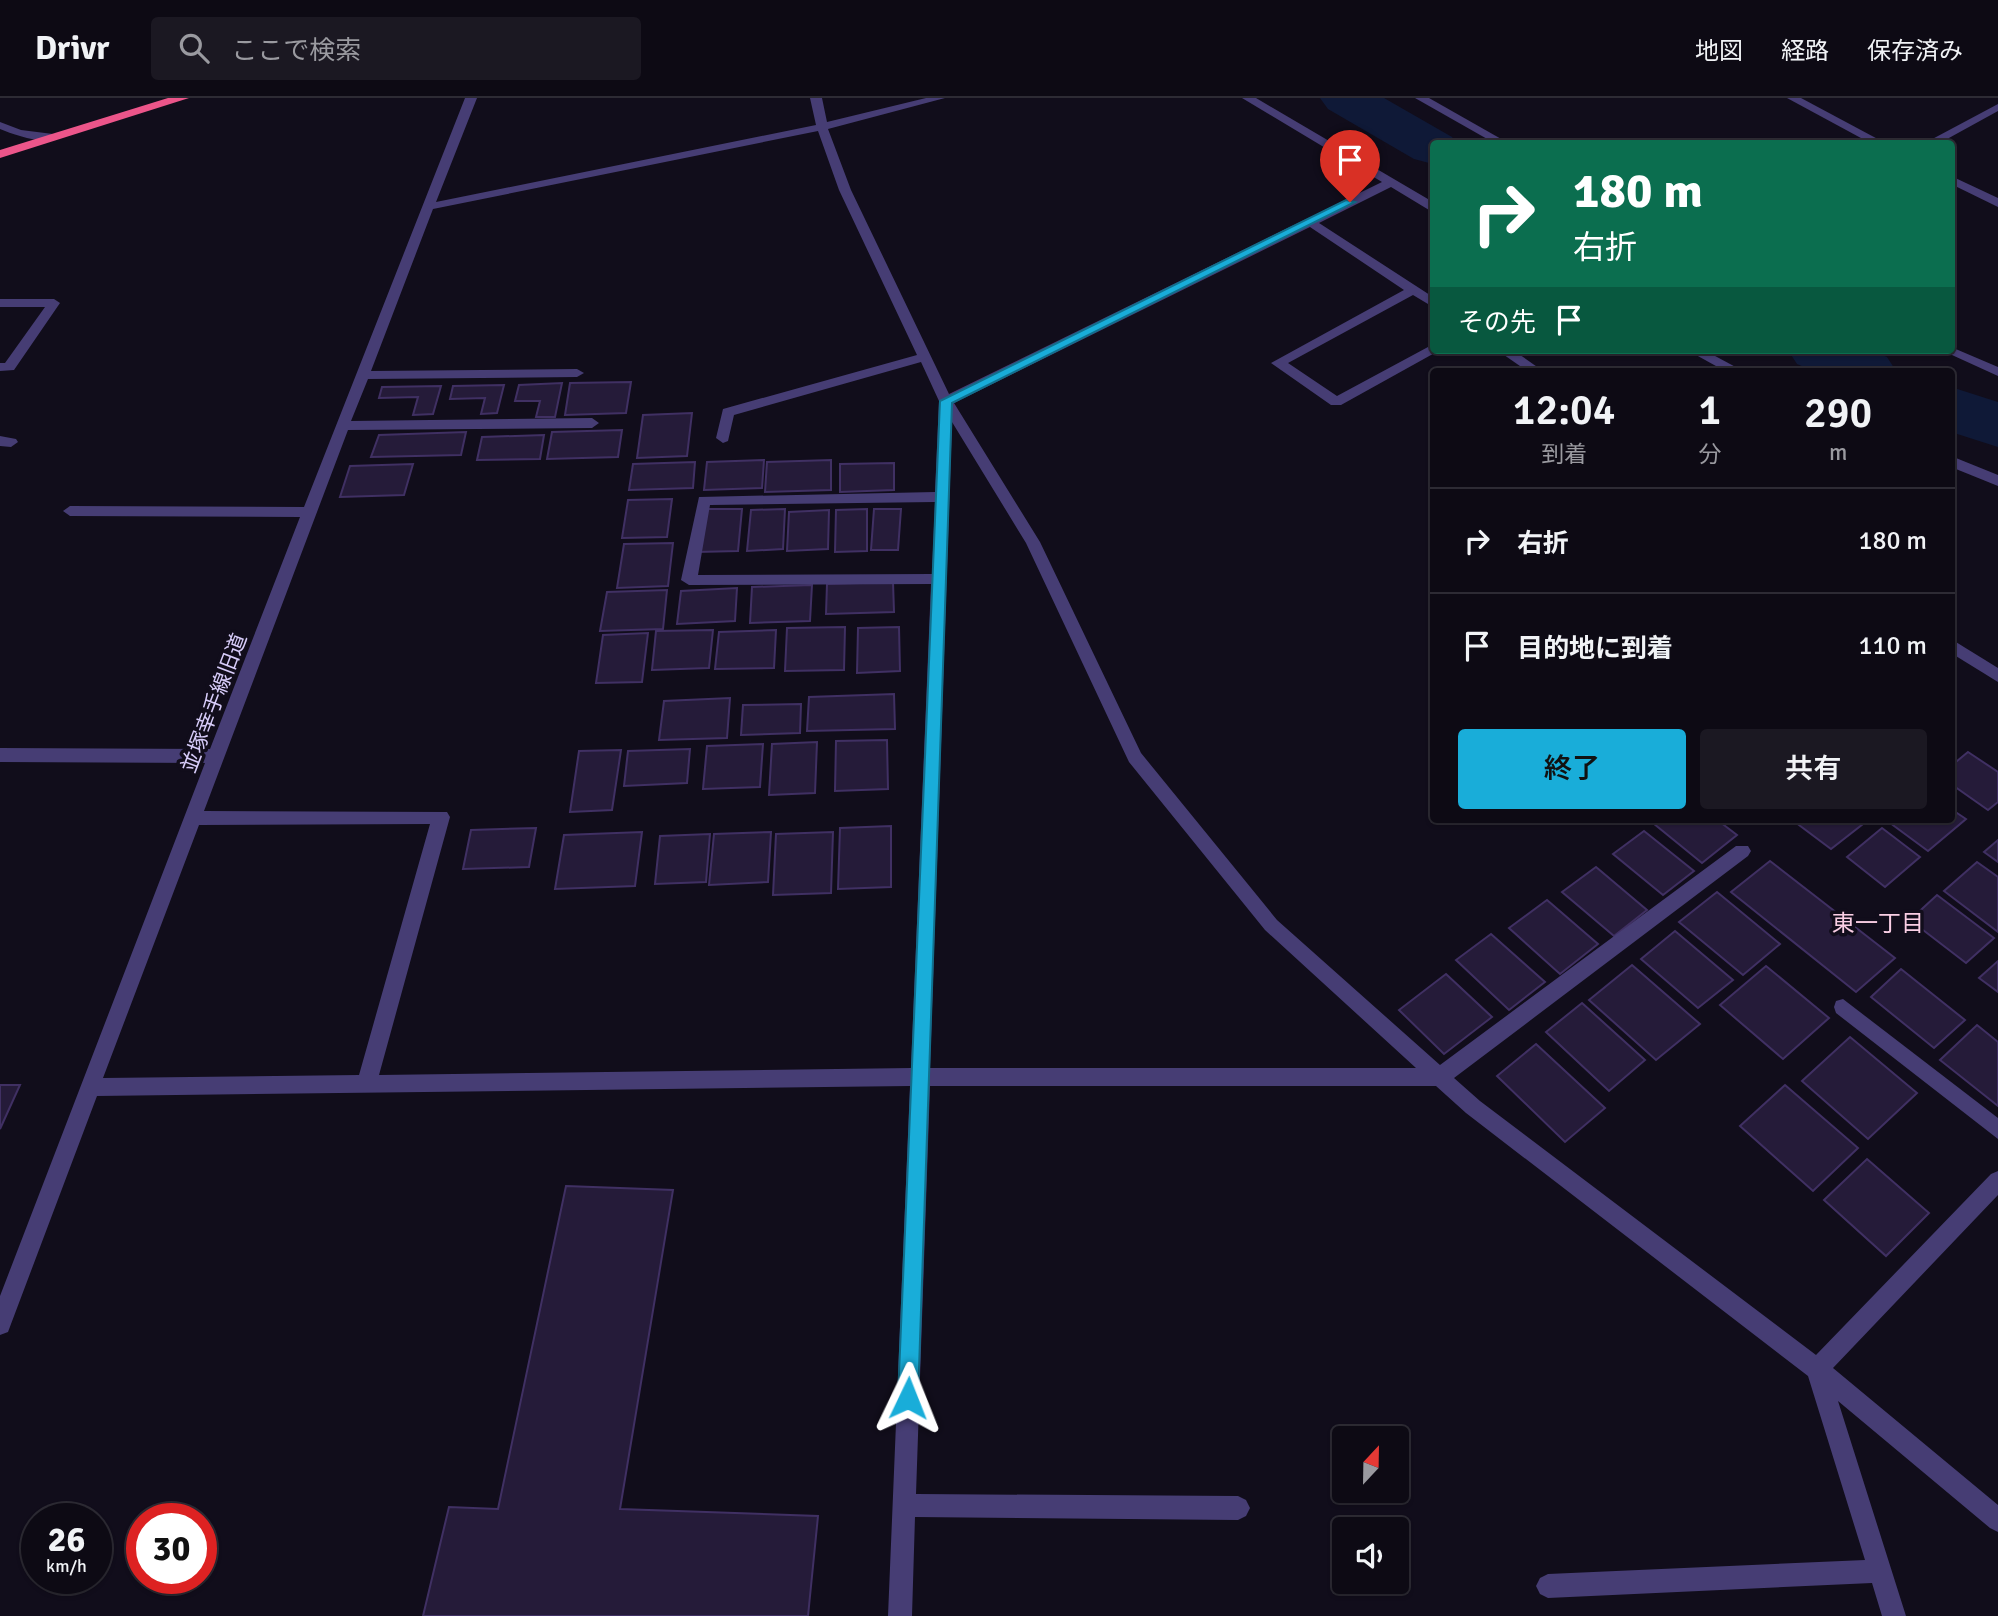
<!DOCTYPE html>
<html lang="ja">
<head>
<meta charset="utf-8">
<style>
	:root { --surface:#0d0a14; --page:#1b1822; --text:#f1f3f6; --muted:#9a9aa0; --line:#2d2b34; --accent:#19add9 }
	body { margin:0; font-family:Signika,"Noto Sans JP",sans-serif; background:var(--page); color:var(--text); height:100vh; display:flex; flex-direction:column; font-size:26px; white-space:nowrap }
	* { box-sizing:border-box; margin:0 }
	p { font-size:23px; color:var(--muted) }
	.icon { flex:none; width:38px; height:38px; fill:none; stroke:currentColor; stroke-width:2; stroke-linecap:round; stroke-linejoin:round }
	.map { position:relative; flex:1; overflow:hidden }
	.panel { position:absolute; left:1430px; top:270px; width:525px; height:455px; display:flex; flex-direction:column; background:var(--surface); border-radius:7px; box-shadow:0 2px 5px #0004,0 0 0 2px var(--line) }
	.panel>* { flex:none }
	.banner { position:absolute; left:1430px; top:42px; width:525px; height:214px; border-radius:7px; box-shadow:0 2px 5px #0004,0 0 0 2px var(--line); background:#0b6e4f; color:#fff; overflow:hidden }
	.needle { width:46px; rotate:22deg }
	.fabs { position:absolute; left:1332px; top:1328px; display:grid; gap:14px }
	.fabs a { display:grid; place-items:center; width:77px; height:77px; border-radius:7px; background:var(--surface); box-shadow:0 2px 5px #0004,0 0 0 2px var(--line); font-size:35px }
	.speed { position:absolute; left:21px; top:1405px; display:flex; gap:14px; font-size:35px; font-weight:700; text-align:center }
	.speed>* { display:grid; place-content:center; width:91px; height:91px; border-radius:50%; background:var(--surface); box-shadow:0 2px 5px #0004,0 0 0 2px var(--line); line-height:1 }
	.speed small { font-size:18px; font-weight:400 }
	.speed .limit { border:10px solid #d22; background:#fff; color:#111 }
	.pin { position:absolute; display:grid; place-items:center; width:60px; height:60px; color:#fff; margin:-72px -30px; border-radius:50% 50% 50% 0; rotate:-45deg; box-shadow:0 0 7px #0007 }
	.pin .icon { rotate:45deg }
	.me { position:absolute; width:77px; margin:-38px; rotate:2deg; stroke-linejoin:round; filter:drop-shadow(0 0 5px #0008) }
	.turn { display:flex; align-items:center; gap:24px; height:147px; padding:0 28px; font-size:32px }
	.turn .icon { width:91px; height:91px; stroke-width:2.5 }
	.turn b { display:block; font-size:49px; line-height:60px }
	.then { display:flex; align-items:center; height:66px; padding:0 28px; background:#0003; gap:14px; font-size:26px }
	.eta { display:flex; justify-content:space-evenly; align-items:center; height:119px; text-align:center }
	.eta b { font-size:42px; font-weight:600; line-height:49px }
	.action { display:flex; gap:14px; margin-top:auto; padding:14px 28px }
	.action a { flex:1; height:80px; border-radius:7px; background:var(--accent); color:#111; font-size:28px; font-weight:600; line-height:80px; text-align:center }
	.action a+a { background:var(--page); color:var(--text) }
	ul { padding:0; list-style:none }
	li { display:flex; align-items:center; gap:21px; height:105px; padding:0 28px; border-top:2px solid var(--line) }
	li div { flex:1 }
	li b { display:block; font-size:26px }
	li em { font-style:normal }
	header { display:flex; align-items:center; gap:42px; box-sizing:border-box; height:98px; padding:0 35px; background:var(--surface); border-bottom:2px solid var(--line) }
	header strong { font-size:33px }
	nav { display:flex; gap:38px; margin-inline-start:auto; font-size:24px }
	.search { width:490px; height:63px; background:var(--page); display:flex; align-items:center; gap:18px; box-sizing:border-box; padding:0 24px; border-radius:7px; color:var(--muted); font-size:26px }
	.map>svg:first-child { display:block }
</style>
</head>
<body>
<header>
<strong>Drivr</strong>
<div class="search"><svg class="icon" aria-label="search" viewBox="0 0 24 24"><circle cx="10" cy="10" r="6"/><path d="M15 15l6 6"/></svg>ここで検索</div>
<nav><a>地図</a><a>経路</a><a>保存済み</a></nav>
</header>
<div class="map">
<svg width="1998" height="1518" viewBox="0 0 1998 1518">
	<rect width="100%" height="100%" fill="#110d1b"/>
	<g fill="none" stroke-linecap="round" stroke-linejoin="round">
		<!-- river -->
		<g fill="#0f1937" fill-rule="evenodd">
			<path d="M1320,0H1384L1452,39L1457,46H1433V66L1414,61L1328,11Z"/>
			<path d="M1788,252H1871L1887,259L1896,273H1813L1797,266Z"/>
			<path d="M1951,289L1998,304V349L1951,334Z"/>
		</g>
	</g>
	<!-- building -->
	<g fill="#251b39" stroke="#403063" stroke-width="2">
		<path d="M631,284L626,315L565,317L570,285Z"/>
		<path d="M562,285L555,319H536L540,303H515L519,287Z"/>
		<path d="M504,287L497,315L481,316L485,300L450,301L453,288Z"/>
		<path d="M441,288L433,316L413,317L418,299L379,300L382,289Z"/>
		<path d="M692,315L687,358L637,360L643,317Z"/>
		<path d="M622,332L618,359L547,361L552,334Z"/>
		<path d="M466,334L461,357L371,359L379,337Z"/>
		<path d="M544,337L540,361L477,362L482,339Z"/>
		<path d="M764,362L762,390L704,392L707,364Z"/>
		<path d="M831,362V392L765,394L767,364Z"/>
		<path d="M695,364L693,390L629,392L633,366Z"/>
		<path d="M894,365V392L840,394V366Z"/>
		<path d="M413,366L404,397L340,399L350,368Z"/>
		<path d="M672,401L667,439L622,440L628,402Z"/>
		<path d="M702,411H742L738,453L697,454Z"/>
		<path d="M785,411L783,451L747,453L751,412Z"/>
		<path d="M867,411V453L835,454L836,412Z"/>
		<path d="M874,411H901L898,452H871Z"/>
		<path d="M829,412L828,451L787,453L789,414Z"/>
		<path d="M673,445L668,488L617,490L624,446Z"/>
		<path d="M893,484L894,514L826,516L827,486Z"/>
		<path d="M812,487L810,523L750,525L752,489Z"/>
		<path d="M737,490L735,523L677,526L681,493Z"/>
		<path d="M667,492L663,531L600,533L607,494Z"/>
		<path d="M845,529L844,572L785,573L787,530Z"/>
		<path d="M899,529L900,573L857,575L858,530Z"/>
		<path d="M713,532L709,570L652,572L656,533Z"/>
		<path d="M776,532L774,570L715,571L719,534Z"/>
		<path d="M648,535L642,584L596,585L603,537Z"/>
		<path d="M894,596L895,631L807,633L809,599Z"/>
		<path d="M730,600L727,640L659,642L664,603Z"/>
		<path d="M801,606L800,635L741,637L743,607Z"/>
		<path d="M887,642L888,691L835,693L836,643Z"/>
		<path d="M817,644L815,695L769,697L772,646Z"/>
		<path d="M763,646L760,689L703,691L707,648Z"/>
		<path d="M690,651L687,685L624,688L628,653Z"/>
		<path d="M621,652L612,712L570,714L579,653Z"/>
		<path d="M1968,654L1998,674V704L1988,712L1951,686V668Z"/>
		<path d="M1951,711L1966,721L1928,753L1886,722L1951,721Z"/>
		<path d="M1648,721H1716L1737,737L1702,765Z"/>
		<path d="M1791,721H1856L1863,726L1831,751Z"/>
		<path d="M891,728V789L838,791L840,730Z"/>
		<path d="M536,730L529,769L463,771L471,732Z"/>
		<path d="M1882,730L1920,759L1885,789L1847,759Z"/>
		<path d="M1644,733L1694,773L1663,797L1613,756Z"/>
		<path d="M642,734L635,788L555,791L564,737Z"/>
		<path d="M771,734L768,784L709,787L714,736Z"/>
		<path d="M833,734L831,795L773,797L776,736Z"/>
		<path d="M710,736L706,784L655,786L660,738Z"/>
		<path d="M1998,742V764L1984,754Z"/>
		<path d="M1770,763L1895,860L1856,894L1731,794Z"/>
		<path d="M1977,764L1998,779V834L1944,793Z"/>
		<path d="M1596,769L1647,812L1614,838L1562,794Z"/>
		<path d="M1717,794L1780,846L1743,877L1679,824Z"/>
		<path d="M1937,797L1994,840L1966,865L1910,822Z"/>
		<path d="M1547,802L1598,846L1560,876L1509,830Z"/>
		<path d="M1675,833L1733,882L1698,910L1641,861Z"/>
		<path d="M1491,836L1545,884L1509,912L1456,862Z"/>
		<path d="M1998,863V894L1979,880Z"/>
		<path d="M1632,867L1700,926L1656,962L1589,902Z"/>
		<path d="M1766,868L1829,920L1783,961L1720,907Z"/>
		<path d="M1901,871L1965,922L1934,950L1871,899Z"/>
		<path d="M1446,876L1492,919L1444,956L1399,912Z"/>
		<path d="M1582,905L1645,962L1609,993L1546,934Z"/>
		<path d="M1977,927L1998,944V1008L1940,962Z"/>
		<path d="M1850,939L1917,995L1868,1041L1802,983Z"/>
		<path d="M1536,946L1605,1010L1565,1044L1497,978Z"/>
		<path d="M0,987H20L0,1031Z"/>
		<path d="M1785,987L1858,1050L1813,1093L1740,1028Z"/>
		<path d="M1867,1061L1929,1115L1886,1158L1824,1102Z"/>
		<path d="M566,1088L673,1092L620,1411L818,1418L808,1518H423L449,1409L498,1411Z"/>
	</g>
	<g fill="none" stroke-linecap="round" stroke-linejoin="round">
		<!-- minor -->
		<g fill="#463d74" fill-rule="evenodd">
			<path d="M465,0H477L436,104L816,27L810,0H822L827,24L926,0H945L828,31L851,92L949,296L1382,84L1242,0H1256L1433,104V113L1429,112L1391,89L1319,125L1433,199V209L1413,197L1288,265L1337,298L1428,249L1433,248V252H1440L1341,307H1331L1271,265L1404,192L1310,129L954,305L1040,444L1141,655L1277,822L1440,967L1736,748H1748L1751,753L1748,758L1454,980L1480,1003L1816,1257L1991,1076L1998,1073V1097L1833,1270L1998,1407V1434L1990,1430L1838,1303L1906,1518H1882L1872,1485L1548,1500L1540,1496L1536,1488L1540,1480L1548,1476L1865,1462L1808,1278L1466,1015L1436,988H930L916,1396L1238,1398L1246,1402L1250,1410L1246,1418L1238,1422L915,1419L912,1518H888L910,988L97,998L11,1226L8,1234L0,1237V1198L205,665L0,664V650L210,651L300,419L70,418L63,413L70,408L304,409ZM818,33L839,92L917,257L723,311L716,340L723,345L728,343L734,317L921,264L939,303L935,394L699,399L681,482L689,487L931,486L911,970L379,977L450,719L447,714L204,713L348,332L592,330L599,325L592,320L351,323L368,281L577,279L584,275L577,271L371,273L433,111ZM952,324L1026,445L1129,664L1265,832L1416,970H930ZM935,404L932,476L698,477L710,407ZM430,726L359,977L103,980L199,727Z"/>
			<path d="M1415,0H1429L1510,46H1496Z"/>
			<path d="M1787,0H1801L1887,46H1872Z"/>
			<path d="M1998,6V13L1938,46H1923Z"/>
			<path d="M0,24L21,32L53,36L59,39C45,48 15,37 0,31Z"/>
			<path d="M1951,78L1998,100V109L1951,86Z"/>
			<path d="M0,201H54L60,205L14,272L0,273V265H5L45,209H0Z"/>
			<path d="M1951,249L1998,269V278L1941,252H1951Z"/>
			<path d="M1497,252H1513L1543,273H1527Z"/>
			<path d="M1687,252H1704L1743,273H1725Z"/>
			<path d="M0,338L16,341L18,344L11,349L0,348Z"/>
			<path d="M1951,358L1998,377V388L1951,369Z"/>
			<path d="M1951,541L1998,570V584L1951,555Z"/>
			<path d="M1843,901L1998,1020V1041L1836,915L1834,909L1836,903Z"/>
		</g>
		<!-- highway -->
		<path fill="#ec558a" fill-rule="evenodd" d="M168,0H189L0,60V52Z"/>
	</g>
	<!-- route -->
	<path fill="#19add9" stroke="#10708d" stroke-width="2" d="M1346,102L1355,104L952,305L918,1300L915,1308L908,1310L901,1308L898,1300L940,303Z"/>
	<g text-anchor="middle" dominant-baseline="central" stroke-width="7" stroke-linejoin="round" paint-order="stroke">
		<!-- street labels -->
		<g font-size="21" fill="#d7ccf9" stroke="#110d1b">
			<text transform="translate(214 605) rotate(-69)">並塚幸手線旧道</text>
		</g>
		<!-- neighbourhood labels -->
		<g font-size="23" fill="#f9cee4" stroke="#110d1b">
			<text x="1878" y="825">東一丁目</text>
		</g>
	</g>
</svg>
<div class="fabs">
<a><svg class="needle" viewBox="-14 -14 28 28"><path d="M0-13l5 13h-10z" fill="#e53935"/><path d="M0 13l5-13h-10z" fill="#9a9aa0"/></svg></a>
<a><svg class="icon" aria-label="sound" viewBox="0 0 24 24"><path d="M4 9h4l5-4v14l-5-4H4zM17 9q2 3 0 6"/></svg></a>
</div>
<div class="speed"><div>26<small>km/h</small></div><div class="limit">30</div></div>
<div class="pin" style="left:1350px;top:104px;background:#d93025"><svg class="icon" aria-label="arrive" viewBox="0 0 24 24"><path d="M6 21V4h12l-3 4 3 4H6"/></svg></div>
<svg class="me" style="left:908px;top:1300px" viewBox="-20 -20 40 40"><path d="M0-17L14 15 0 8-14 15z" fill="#19add9" stroke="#fff" stroke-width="4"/></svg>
<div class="banner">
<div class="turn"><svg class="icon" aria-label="right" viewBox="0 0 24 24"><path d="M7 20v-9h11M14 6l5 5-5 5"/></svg><div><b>180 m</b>右折</div></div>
<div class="then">その先<svg class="icon" aria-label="arrive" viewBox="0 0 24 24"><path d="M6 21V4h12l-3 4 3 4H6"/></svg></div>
</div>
<section class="panel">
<div class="eta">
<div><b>12:04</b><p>到着</p></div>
<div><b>1</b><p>分</p></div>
<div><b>290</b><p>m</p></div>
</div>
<ul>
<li><svg class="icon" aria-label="right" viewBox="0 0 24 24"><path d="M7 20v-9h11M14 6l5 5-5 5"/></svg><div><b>右折</b></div><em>180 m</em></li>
<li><svg class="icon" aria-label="arrive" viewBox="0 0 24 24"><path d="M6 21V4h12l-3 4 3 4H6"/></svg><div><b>目的地に到着</b></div><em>110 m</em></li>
</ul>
<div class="action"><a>終了</a><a>共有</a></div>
</section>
</div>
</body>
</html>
